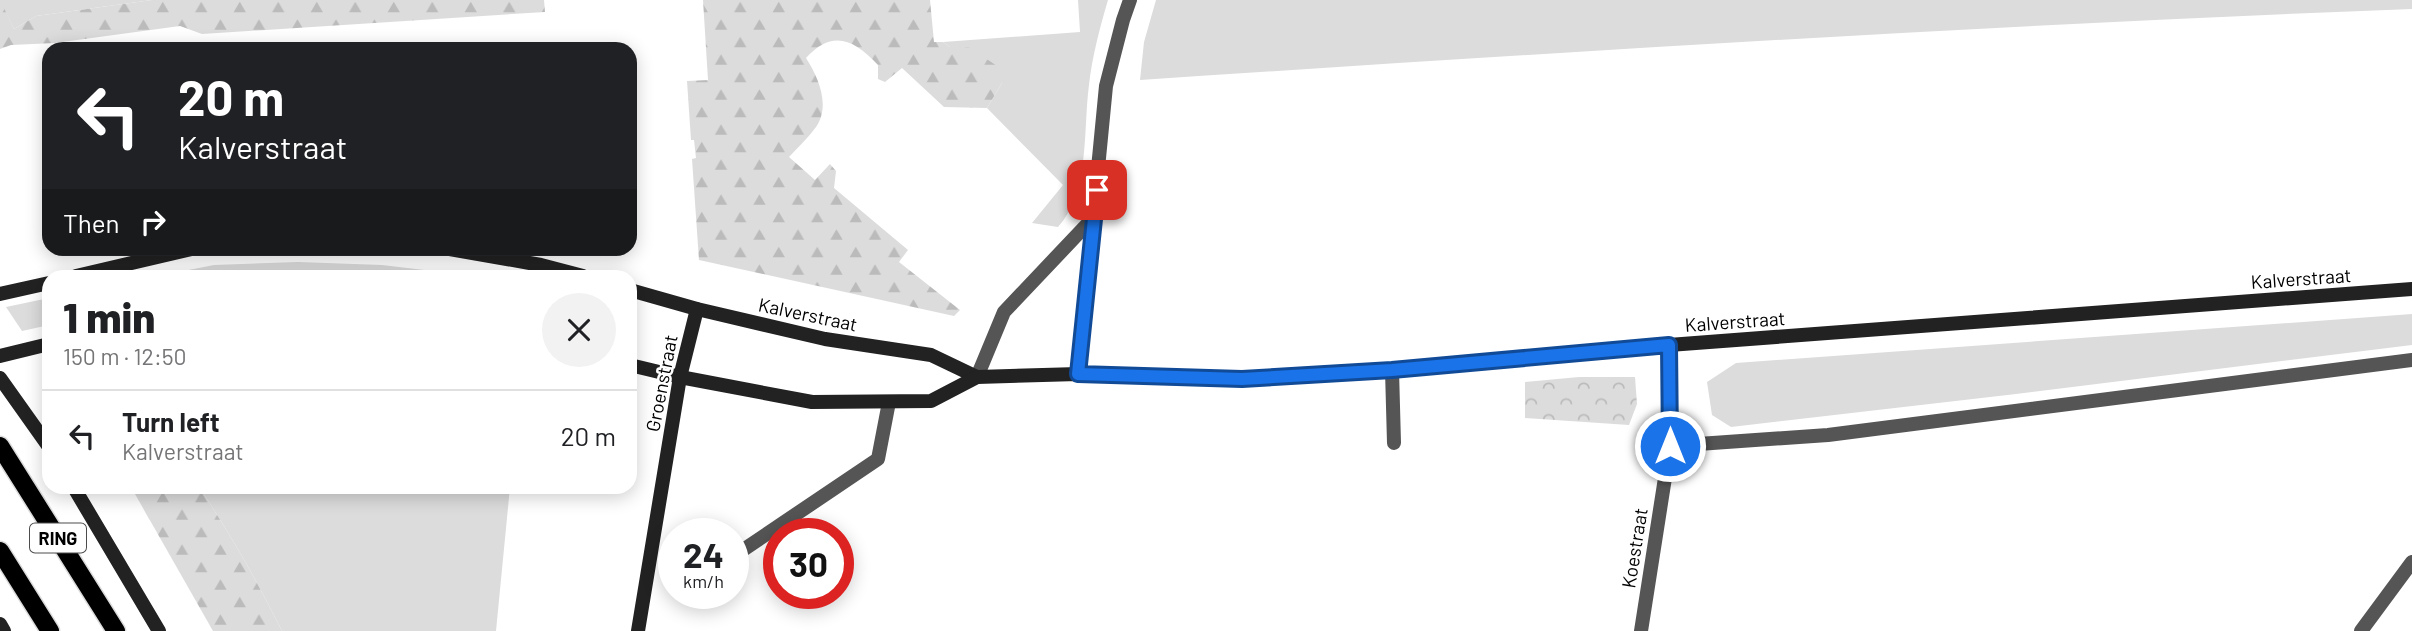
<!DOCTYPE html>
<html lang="en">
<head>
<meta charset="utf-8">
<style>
	:root { --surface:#fff; --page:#f2f2f2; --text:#202124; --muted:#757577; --line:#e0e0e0 }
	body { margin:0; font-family:Barlow,sans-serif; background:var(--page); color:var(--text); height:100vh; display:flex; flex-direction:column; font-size:26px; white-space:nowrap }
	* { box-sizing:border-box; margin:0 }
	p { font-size:23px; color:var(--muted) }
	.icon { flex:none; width:38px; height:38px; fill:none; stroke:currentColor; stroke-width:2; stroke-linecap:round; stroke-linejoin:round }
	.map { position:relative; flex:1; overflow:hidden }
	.sheet { position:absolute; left:42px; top:270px; width:595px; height:224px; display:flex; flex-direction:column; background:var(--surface); border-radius:21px; box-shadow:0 4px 18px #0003 }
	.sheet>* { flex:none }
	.guide { position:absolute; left:42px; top:42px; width:595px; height:214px; border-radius:21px; box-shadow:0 4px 18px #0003; background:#202124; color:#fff; overflow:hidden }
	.speed { position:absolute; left:658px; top:518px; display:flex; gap:14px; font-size:35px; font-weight:700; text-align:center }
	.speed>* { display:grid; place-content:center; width:91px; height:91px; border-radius:50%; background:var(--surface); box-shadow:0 4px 18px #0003; line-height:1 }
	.speed small { font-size:18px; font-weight:400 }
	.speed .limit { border:10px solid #d22; background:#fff; color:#111 }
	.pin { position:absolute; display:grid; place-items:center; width:60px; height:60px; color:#fff; margin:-30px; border-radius:14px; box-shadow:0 4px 10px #0006 }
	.me { position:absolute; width:77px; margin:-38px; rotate:0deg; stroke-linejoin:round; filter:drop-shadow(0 0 5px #0008) }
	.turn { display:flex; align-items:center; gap:24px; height:147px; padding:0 21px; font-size:32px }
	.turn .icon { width:91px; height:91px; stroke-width:2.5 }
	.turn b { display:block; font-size:49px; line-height:60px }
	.then { display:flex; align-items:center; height:66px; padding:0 21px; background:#0003; gap:14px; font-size:26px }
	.round { display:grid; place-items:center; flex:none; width:74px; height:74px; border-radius:37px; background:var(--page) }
	.head { display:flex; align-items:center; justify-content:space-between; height:119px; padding:0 21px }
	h1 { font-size:42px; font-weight:800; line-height:52px }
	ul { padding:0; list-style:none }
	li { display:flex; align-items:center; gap:21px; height:91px; padding:0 21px; border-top:2px solid var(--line) }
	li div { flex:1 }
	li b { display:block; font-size:26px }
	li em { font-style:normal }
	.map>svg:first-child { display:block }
</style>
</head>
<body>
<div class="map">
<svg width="2412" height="631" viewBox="0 0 2412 631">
	<defs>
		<pattern id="forest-firs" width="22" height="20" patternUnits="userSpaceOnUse" patternTransform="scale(1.75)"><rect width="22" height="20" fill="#dcdcdc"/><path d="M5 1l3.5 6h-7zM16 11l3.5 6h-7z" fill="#bbb"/></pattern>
		<pattern id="park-crowns" width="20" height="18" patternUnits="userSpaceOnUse" patternTransform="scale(1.75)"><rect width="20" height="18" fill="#dcdcdc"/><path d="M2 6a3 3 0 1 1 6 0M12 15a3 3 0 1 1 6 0" fill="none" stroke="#bbb"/></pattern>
	</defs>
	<rect width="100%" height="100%" fill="#fff"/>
	<!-- grass -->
	<g fill="#dcdcdc">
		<path d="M0,0H152L36,16L14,29L4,9H0Z"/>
		<path d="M1078,0H1108C1100,27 1092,57 1089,85C1083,130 1090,192 1058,227L1032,223L1063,185L987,108L1002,83L969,47H950L943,42L1080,32Z"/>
		<path d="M1156,0H2412V9C1988,25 1564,52 1140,80L1144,42Z"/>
		<path d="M298,262L382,265L475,276H158L214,265Z"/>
		<path d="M49,298V325L22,331L6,307Z"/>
		<path d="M2412,314V345L2016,394L1731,427L1712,415L1707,382L1736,363Z"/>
		<path d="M199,487H510L496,631H282C257,581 230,533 199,487Z"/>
	</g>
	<!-- forest -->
	<g fill="url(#forest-firs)">
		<path d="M152,0H544L545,12L202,34L180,26L55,43L11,45L0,49V9L4,8L14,29L36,16Z"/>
		<path d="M703,0H930L934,42H943L950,47H969L997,66L1002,83L987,108L944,107L902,68L885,82L878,79V65C854,39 832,29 806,58C818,77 831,105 816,127C808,138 798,147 789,157L815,180L830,164L836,171L834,188L908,250L899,262L960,310L954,316L699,260L692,159L696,158L694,140H691L687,81L708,80Z"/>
		<path d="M131,487H199C230,533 257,581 282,631H213Z"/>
	</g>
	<!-- park -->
	<path fill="url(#park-crowns)" d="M1579,377H1635L1637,404L1629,425L1525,418V382Z"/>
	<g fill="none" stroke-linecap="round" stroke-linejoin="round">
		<!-- primary casing -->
		<g stroke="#dbdbdb" stroke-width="21">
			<g id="primary">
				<path d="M0,446L116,631"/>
				<path d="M0,551L50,631"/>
			</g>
		</g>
		<!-- lane -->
		<path stroke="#555" stroke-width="14" d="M1392,370L1394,443"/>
		<!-- street -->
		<g stroke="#555" stroke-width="14">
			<path d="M1078,374L1106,86L1123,20L1130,0"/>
			<path d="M977,377L1004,312L1094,217"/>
			<path d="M1670,446L1828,435L2412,360"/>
			<path d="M740,552L878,459L889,402"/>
			<path d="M1641,631L1670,446L1669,345"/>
			<path d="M2361,631L2412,562"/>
		</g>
		<!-- secondary -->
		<g stroke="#222" stroke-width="14">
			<path d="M444,248L541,265L583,276"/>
			<path d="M76,276L196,248"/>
			<path d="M630,290L697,309L825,339L931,355L977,377"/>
			<path d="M0,294L49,283"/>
			<path d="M0,356L49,344"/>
			<path d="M630,365L680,377L812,402L931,401L977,377L1078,374L1242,379L1392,370L1669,345L2412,289"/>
			<path d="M0,378L49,447"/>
			<path d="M73,486L159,631"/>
			<path d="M0,624L4,631"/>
			<path d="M638,631L680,377L697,309"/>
		</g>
		<!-- primary -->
		<use href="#primary" stroke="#000" stroke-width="18"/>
	</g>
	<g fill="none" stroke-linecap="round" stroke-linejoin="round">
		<!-- route casing -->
		<g stroke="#114b97" stroke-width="18">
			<path id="route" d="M1097,190L1078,374L1242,379L1392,370L1669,345L1670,446"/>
		</g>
		<!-- route -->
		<use href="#route" stroke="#1a73e8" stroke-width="12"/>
	</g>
	<g text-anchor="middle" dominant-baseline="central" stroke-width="5" stroke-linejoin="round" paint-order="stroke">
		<!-- shield labels -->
		<rect fill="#fff" stroke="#4c4c4c" stroke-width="2" x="30" y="523.5" width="56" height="29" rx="5"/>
		<g font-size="18" font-weight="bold" fill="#000">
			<text x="58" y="538">RING</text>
		</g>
		<!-- street labels -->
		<g font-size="19" fill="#000" stroke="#fff">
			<text transform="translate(2301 278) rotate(-4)">Kalverstraat</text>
			<text transform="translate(808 314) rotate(12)">Kalverstraat</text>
			<text transform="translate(1735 321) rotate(-4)">Kalverstraat</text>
			<text transform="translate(661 383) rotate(-79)">Groenstraat</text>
			<text transform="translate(1634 548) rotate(-81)">Koestraat</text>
		</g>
	</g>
</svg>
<div class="speed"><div>24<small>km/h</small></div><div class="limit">30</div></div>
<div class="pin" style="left:1097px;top:190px;background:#d93025"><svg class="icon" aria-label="arrive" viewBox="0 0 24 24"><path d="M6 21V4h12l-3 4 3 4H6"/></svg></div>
<svg class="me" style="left:1670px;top:446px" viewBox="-20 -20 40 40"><circle r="17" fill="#1a73e8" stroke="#fff" stroke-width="3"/><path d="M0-11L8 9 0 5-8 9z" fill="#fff"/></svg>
<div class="guide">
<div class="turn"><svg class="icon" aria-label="left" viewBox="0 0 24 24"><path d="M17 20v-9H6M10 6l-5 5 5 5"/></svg><div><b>20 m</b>Kalverstraat</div></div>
<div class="then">Then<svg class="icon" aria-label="right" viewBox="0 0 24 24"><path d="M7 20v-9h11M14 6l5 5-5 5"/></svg></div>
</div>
<section class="sheet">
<div class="head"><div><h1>1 min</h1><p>150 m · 12:50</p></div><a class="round"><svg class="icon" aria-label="close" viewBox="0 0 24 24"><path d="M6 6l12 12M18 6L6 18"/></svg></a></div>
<ul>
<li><svg class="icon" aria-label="left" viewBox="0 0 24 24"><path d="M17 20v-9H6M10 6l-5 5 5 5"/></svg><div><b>Turn left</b><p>Kalverstraat</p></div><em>20 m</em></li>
</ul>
</section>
</div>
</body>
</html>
